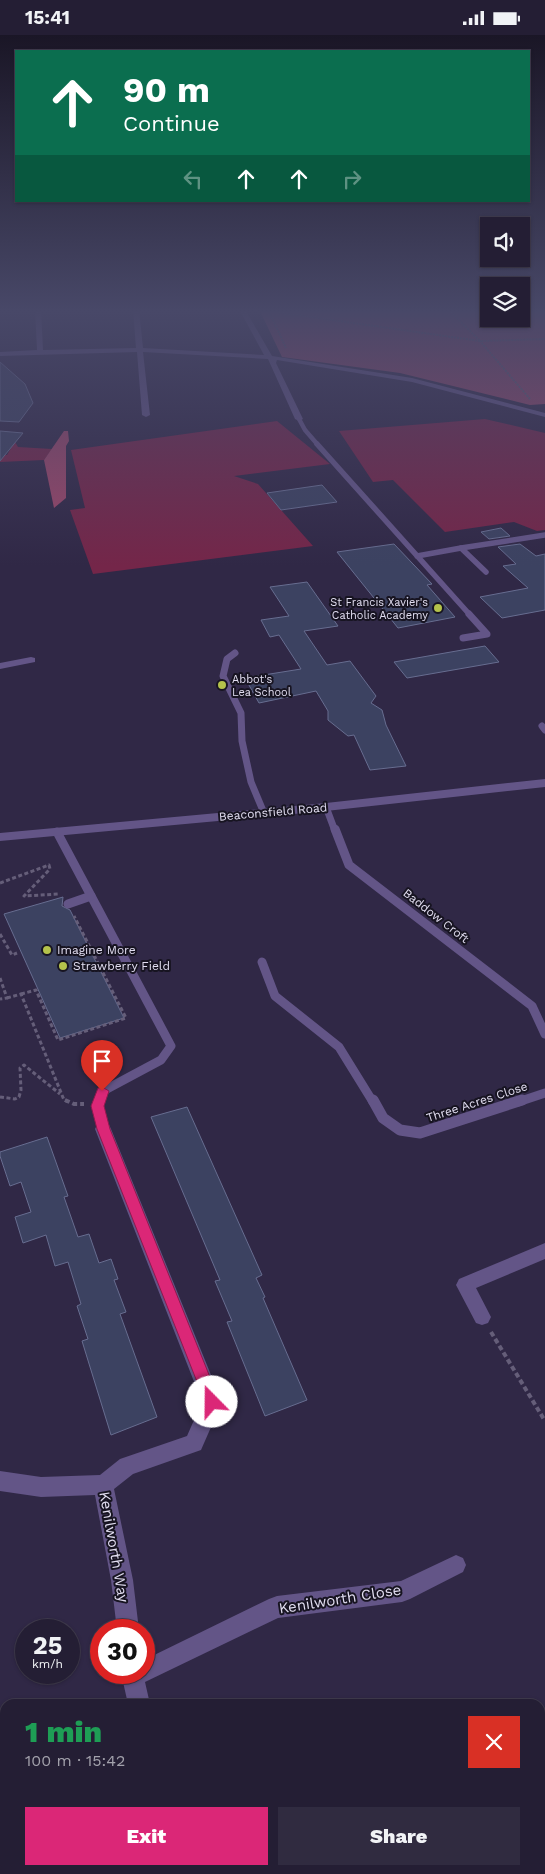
<!DOCTYPE html>
<html lang="en">
<head>
<meta charset="utf-8">
<style>
	:root { --surface:#241e34; --page:#302b40; --text:#f1f3f6; --muted:#a3a2ac; --line:#413c4f; --accent:#db2777 }
	body { margin:0; font-family:"Work Sans",sans-serif; background:var(--page); color:var(--text); height:100vh; display:flex; flex-direction:column; font-size:19px; white-space:nowrap }
	* { box-sizing:border-box; margin:0 }
	p { font-size:16px; color:var(--muted) }
	.icon { flex:none; width:28px; height:28px; fill:none; stroke:currentColor; stroke-width:2; stroke-linecap:round; stroke-linejoin:round }
	.map { position:relative; flex:1; overflow:hidden }
	.sheet { position:absolute; left:0px; top:1664px; width:545px; height:176px; display:flex; flex-direction:column; background:var(--surface); border-radius:15px 15px 0 0; box-shadow:0 1px 4px #0004,0 0 0 1px var(--line) }
	.sheet>* { flex:none }
	.top-card { position:absolute; left:15px; top:15px; width:515px; height:152px; border-radius:0px; box-shadow:0 1px 4px #0004,0 0 0 1px var(--line); background:#0b6e4f; color:#fff; overflow:hidden }
	.fabs { position:absolute; left:480px; top:182px; display:grid; gap:10px }
	.fabs a { display:grid; place-items:center; width:50px; height:50px; border-radius:0px; background:var(--surface); box-shadow:0 1px 4px #0004,0 0 0 1px var(--line); font-size:25px }
	.speed { position:absolute; left:15px; top:1584px; display:flex; gap:10px; font-size:25px; font-weight:700; text-align:center }
	.speed>* { display:grid; place-content:center; width:65px; height:65px; border-radius:50%; background:var(--surface); box-shadow:0 1px 4px #0004,0 0 0 1px var(--line); line-height:1 }
	.speed small { font-size:12px; font-weight:400 }
	.speed .limit { border:8px solid #d22; background:#fff; color:#111 }
	.pin { position:absolute; display:grid; place-items:center; width:42px; height:42px; color:#fff; margin:-51px -21px; border-radius:50% 50% 50% 0; rotate:-45deg; box-shadow:0 0 5px #0007 }
	.pin .icon { rotate:45deg }
	.me { position:absolute; width:55px; margin:-28px; rotate:338deg; stroke-linejoin:round; filter:drop-shadow(0 0 4px #0008) }
	.turn { display:flex; align-items:center; gap:18px; height:105px; padding:0 25px; font-size:22px }
	.turn .icon { width:65px; height:65px; stroke-width:2.5 }
	.turn b { display:block; font-size:35px; line-height:42px }
	.lanes { display:flex; align-items:center; height:48px; padding:0 25px; background:#0003; justify-content:center; gap:25px; direction:ltr }
	.lanes .off { opacity:.35 }
	.round { display:grid; place-items:center; flex:none; width:52px; height:52px; border-radius:0px; background:var(--page) }
	.overview { display:flex; align-items:center; justify-content:space-between; height:85px; padding:0 25px }
	h1 { font-size:30px; font-weight:800; line-height:38px; color:#1e9e55 }
	.button { display:flex; gap:10px; margin-top:auto; padding:10px 25px }
	.button a { flex:1; height:58px; border-radius:0px; background:var(--accent); color:#fff; font-size:20px; font-weight:800; line-height:58px; text-align:center }
	.button a+a { background:var(--page); color:var(--text) }
	.status { display:flex; justify-content:space-between; align-items:center; height:35px; padding:0 25px; background:var(--surface); direction:ltr }
	.status svg { height:14px; fill:currentColor }
	.map>svg:first-child { display:block }
</style>
</head>
<body>
<div class="status"><b>15:41</b><svg viewBox="0 0 49 12"><path d="M0 12V9h3v3zM5 12V6h3v6zM10 12V3h3v9zM15 12V0h3v12zM26 1h20v11H26zM47 4h2v5h-2z"/></svg></div>
<div class="map">
<svg width="545" height="1839" viewBox="0 0 545 1839">
	<rect width="100%" height="100%" fill="#302846"/>
	<!-- green -->
	<g fill="#742649">
		<path d="M485,384L545,398V495L537,496L514,487L445,497L393,445L373,447L339,396Z"/>
		<path d="M277,386L330,429L234,441L258,449L313,511L93,539L70,475L85,473L71,415Z"/>
		<path d="M15,407L18,412L52,414L44,425L0,427V420H7L11,413L7,412Z"/>
	</g>
	<!-- forest -->
	<g fill="#9a4669">
		<path d="M259,274H489V284H521V274H545V369L530,370L400,338L282,322Z"/>
		<path d="M64,396H68L69,406L66,411V463L54,473L44,425Z"/>
	</g>
	<!-- building -->
	<g fill="#3c4261" stroke="#676d90">
		<path d="M0,327L25,349L33,368L19,387L0,386Z"/>
		<path d="M0,396L23,398L0,426Z"/>
		<path d="M322,450L337,467L281,475L267,458Z"/>
		<path d="M501,493L510,501L489,504L481,497Z"/>
		<path d="M394,509L432,549L427,550L455,582L398,593L337,517Z"/>
		<path d="M520,509L536,521L545,519V575L502,583L480,562L528,553L503,531L516,529L498,512Z"/>
		<path d="M307,547L338,591L304,596L327,630L350,626L376,661L371,668L382,675L386,690L406,731L370,735L354,700L348,701L328,685V676L316,656L259,668L245,643L301,634L279,600L270,602L261,585L289,581L270,552Z"/>
		<path d="M485,611L499,627L407,643L394,627Z"/>
		<path d="M63,862L62,871L70,875L124,983L60,1003L4,879Z"/>
		<path d="M187,1072L262,1240L256,1243L265,1262L263,1263L307,1365L265,1381L227,1287L232,1286L215,1246L220,1245L151,1082Z"/>
		<path d="M47,1102L68,1161L64,1162L78,1202L89,1199L99,1228L111,1224L118,1244L114,1245L126,1277L120,1279L157,1382L111,1400L82,1306L88,1304L77,1271L81,1269L68,1227L55,1231L46,1200L23,1208L15,1182L31,1177L21,1147L10,1151L0,1121V1117Z"/>
	</g>
	<g fill="none" stroke-linecap="round" stroke-linejoin="round">
		<!-- path-far2 -->
		<g stroke="#655e79" stroke-width="2" stroke-dasharray="2 1" stroke-linecap="butt">
			<path d="M268,274L286,313"/>
			<path d="M289,274L269,276L480,306L448,274"/>
			<path d="M538,274L545,275"/>
			<path d="M530,364L480,306L545,304"/>
		</g>
		<!-- path-far1 -->
		<g stroke="#655e79" stroke-width="3" stroke-dasharray="4 2.5" stroke-linecap="butt">
			<path d="M0,848L49,830L50,834L24,861L59,859"/>
			<path d="M0,899L12,920L17,918"/>
			<path d="M0,943L7,963L0,964"/>
			<path d="M21,959L36,955L58,1005L126,983L74,881"/>
			<path d="M7,963L21,959L64,1065L68,1067"/>
			<path d="M0,1062L15,1064L19,1062L21,1055L20,1033L24,1030L60,1059"/>
		</g>
		<!-- path -->
		<g stroke="#655e79" stroke-width="4" stroke-dasharray="5 3" stroke-linecap="butt">
			<path d="M65,1065L74,1069H84"/>
			<path d="M491,1297L545,1386"/>
		</g>
		<!-- service-far4 -->
		<path stroke="#635587" stroke-width="4.5" d="M299,384L305,395L318,410"/>
		<!-- service-far3 -->
		<g stroke="#635587" stroke-width="5.5">
			<path d="M317,409L470,580"/>
			<path d="M461,513L545,500"/>
			<path d="M417,521L461,513L486,537"/>
		</g>
		<!-- service-far2 -->
		<g stroke="#635587" stroke-width="7">
			<path d="M463,603L487,599L469,579"/>
			<path d="M235,618L227,624L223,641L241,678L242,706L251,747L264,778"/>
			<path d="M542,691L545,695"/>
			<path d="M326,772L335,796"/>
		</g>
		<!-- service-far1 -->
		<g stroke="#635587" stroke-width="9">
			<path d="M335,794L349,830L532,971L545,999"/>
			<path d="M57,797L171,1011L161,1025L103,1056L99,1067"/>
			<path d="M68,869L91,861"/>
			<path d="M262,927L275,961L339,1012L373,1067"/>
			<path d="M518,1067L545,1058"/>
		</g>
		<!-- service -->
		<g stroke="#635587" stroke-width="11">
			<path d="M100,1065L98,1071L103,1094"/>
			<path d="M373,1065L383,1083L400,1095L420,1098L522,1065"/>
		</g>
		<!-- minor -->
		<g fill="#635587" fill-rule="evenodd">
			<path d="M35,274H41L43,315L136,313L133,274H139L143,313L264,320L239,274H245L272,321L412,343L545,378V382L412,347L277,325L276,328L303,384L299,386L295,384L268,324L143,317L150,380L146,382L142,380L137,317L0,321V317L37,315Z"/>
			<path d="M31,622L35,623V627L0,634V628Z"/>
			<path d="M545,744V752L326,776L0,806V798L326,768Z"/>
			<path d="M103,1088L109,1090L111,1094L222,1367L201,1415L133,1439L114,1454L133,1545L139,1595H117L111,1545L95,1460L41,1462L0,1456V1436L41,1442L100,1440L120,1424L187,1401L202,1367L95,1094L97,1090Z"/>
			<path d="M545,1208V1224L476,1253L491,1282L488,1288L482,1290L476,1288L456,1250L459,1244Z"/>
			<path d="M456,1520L463,1523L466,1530L463,1537L410,1564L402,1567L278,1583L145,1647L150,1669H128L121,1638H144V1625L269,1564L277,1561L401,1546Z"/>
			<path d="M540,1803L545,1804V1828L540,1827Z"/>
			<path d="M162,1835H186L187,1839H163Z"/>
			<path d="M212,1835H261L260,1839H211Z"/>
		</g>
	</g>
	<!-- sky -->
	<linearGradient id="sky" x2="0" y2="1"><stop stop-color="#1a1626"/><stop offset="0.52" stop-color="#484868"/><stop offset="1" stop-color="#484868" stop-opacity="0"/></linearGradient>
	<rect width="545" height="531" fill="url(#sky)"/>
	<!-- route -->
	<path fill="#db2777" stroke="#8e194d" d="M102,1052L109,1056L104,1071L110,1094L220,1367L218,1373L212,1375L207,1373L205,1367L97,1094L91,1071L98,1053Z"/>
	<!-- markers -->
	<g fill="#b4c24b" stroke="#171421" stroke-width="2">
		<circle cx="438" cy="573" r="5"/>
		<circle cx="222" cy="650" r="5"/>
		<circle cx="47" cy="915" r="5"/>
		<circle cx="63" cy="931" r="5"/>
	</g>
	<g text-anchor="middle" dominant-baseline="central" stroke-width="4" stroke-linejoin="round" paint-order="stroke">
		<!-- far-poi labels -->
		<g font-size="11" fill="#e1ddf0" stroke="#171421" text-anchor="end">
			<text x="428" y="567">St Francis Xavier's<tspan x="428" dy="13">Catholic Academy</tspan></text>
			<text x="232" y="644" text-anchor="start">Abbot's<tspan x="232" dy="13">Lea School</tspan></text>
		</g>
		<!-- street labels -->
		<g font-size="12" fill="#e1ddf0" stroke="#171421">
			<text transform="translate(273 777) rotate(-5)">Beaconsfield Road</text>
			<text transform="translate(436 881) rotate(38)">Baddow Croft</text>
			<text transform="translate(477 1067) rotate(-18)">Three Acres Close</text>
		</g>
		<!-- poi labels -->
		<g font-size="12" fill="#e1ddf0" stroke="#171421" text-anchor="start">
			<text x="57" y="915">Imagine More</text>
			<text x="73" y="931">Strawberry Field</text>
		</g>
		<!-- near-street labels -->
		<g font-size="15" fill="#e1ddf0" stroke="#171421">
			<text transform="translate(114 1512) rotate(80)">Kenilworth Way</text>
			<text transform="translate(340 1564) rotate(-9)">Kenilworth Close</text>
		</g>
	</g>
</svg>
<div class="fabs">
<a><svg class="icon" aria-label="sound" viewBox="0 0 24 24"><path d="M4 9h4l5-4v14l-5-4H4zM17 9q2 3 0 6"/></svg></a>
<a><svg class="icon" aria-label="layers" viewBox="0 0 24 24"><path d="M12 4l9 5-9 5-9-5zM3 14l9 5 9-5"/></svg></a>
</div>
<div class="speed"><div>25<small>km/h</small></div><div class="limit">30</div></div>
<div class="pin" style="left:102px;top:1056px;background:#d93025"><svg class="icon" aria-label="arrive" viewBox="0 0 24 24"><path d="M6 21V4h12l-3 4 3 4H6"/></svg></div>
<svg class="me" style="left:212px;top:1367px" viewBox="-20 -20 40 40"><circle r="19" fill="#fff"/><path d="M0-13L10 11 0 6-10 11z" fill="#db2777"/></svg>
<div class="top-card">
<div class="turn"><svg class="icon" aria-label="ahead" viewBox="0 0 24 24"><path d="M12 20V5M6 11l6-6 6 6"/></svg><div><b>90 m</b>Continue</div></div>
<div class="lanes"><svg class="icon off" aria-label="left" viewBox="0 0 24 24"><path d="M17 20v-9H6M10 6l-5 5 5 5"/></svg><svg class="icon" aria-label="ahead" viewBox="0 0 24 24"><path d="M12 20V5M6 11l6-6 6 6"/></svg><svg class="icon" aria-label="ahead" viewBox="0 0 24 24"><path d="M12 20V5M6 11l6-6 6 6"/></svg><svg class="icon off" aria-label="right" viewBox="0 0 24 24"><path d="M7 20v-9h11M14 6l5 5-5 5"/></svg></div>
</div>
<section class="sheet">
<div class="overview"><div><h1>1 min</h1><p>100 m · 15:42</p></div><a class="round" style="background:#d93025;color:#fff"><svg class="icon" aria-label="close" viewBox="0 0 24 24"><path d="M6 6l12 12M18 6L6 18"/></svg></a></div>
<div class="button"><a>Exit</a><a>Share</a></div>
</section>
</div>
</body>
</html>
